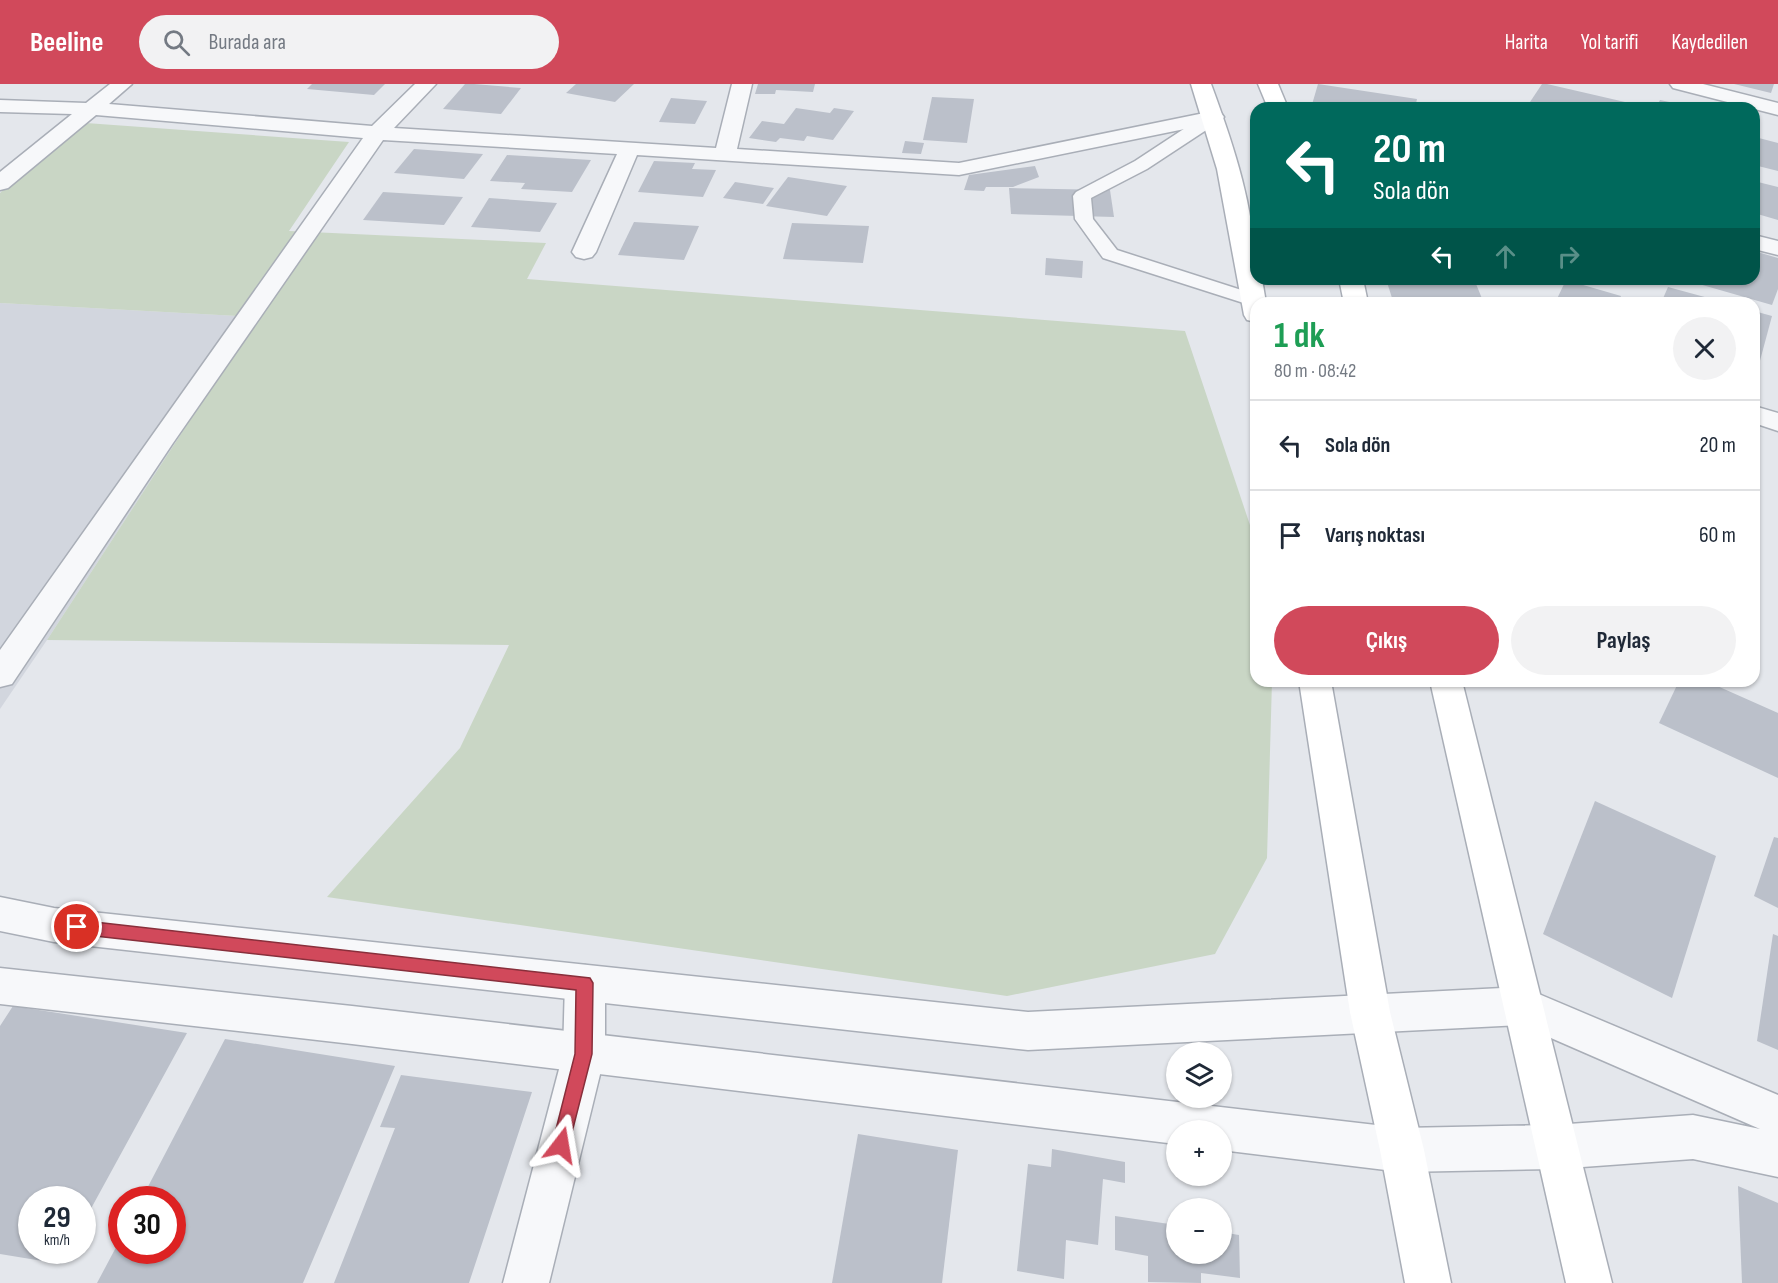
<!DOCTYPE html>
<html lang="tr">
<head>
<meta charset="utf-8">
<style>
	:root { --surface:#fff; --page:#f2f2f3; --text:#1f2937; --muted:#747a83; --line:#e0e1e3; --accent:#d1495b }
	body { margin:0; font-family:"Sofia Sans Condensed",sans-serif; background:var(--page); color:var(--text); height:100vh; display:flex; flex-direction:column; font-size:22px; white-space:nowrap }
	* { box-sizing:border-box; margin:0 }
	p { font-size:20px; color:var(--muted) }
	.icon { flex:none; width:33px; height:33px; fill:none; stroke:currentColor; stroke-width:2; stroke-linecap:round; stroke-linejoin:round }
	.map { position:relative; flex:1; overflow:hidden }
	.panel { position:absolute; left:1250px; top:213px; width:510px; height:390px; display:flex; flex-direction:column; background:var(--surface); border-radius:18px; box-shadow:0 2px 4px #0004 }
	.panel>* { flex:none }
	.top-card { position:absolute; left:1250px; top:18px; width:510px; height:183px; border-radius:18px; box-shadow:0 2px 4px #0004; background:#00695c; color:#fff; overflow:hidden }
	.fabs { position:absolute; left:1166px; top:958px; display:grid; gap:12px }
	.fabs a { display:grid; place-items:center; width:66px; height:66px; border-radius:50%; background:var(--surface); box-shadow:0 2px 4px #0004; font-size:30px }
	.speed { position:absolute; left:18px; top:1102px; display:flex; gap:12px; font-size:30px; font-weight:700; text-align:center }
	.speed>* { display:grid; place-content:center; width:78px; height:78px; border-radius:50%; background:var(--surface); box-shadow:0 2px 4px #0004; line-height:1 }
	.speed small { font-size:15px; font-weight:400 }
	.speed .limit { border:9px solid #d22; background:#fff; color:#111 }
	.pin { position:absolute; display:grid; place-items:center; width:51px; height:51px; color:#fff; margin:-26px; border:3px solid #fff; border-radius:50%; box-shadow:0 2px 6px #0007 }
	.me { position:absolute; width:66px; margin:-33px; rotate:14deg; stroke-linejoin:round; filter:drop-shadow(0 0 4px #0008) }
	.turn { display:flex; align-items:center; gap:21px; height:126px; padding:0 24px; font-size:27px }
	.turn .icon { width:78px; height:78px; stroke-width:2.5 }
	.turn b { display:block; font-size:42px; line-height:51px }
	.lanes { display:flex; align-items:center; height:57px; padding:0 24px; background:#0003; justify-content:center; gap:30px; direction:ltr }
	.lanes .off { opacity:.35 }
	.round { display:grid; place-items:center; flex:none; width:63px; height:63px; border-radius:32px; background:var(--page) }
	.overview { display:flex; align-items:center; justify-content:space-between; height:102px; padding:0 24px }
	h1 { font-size:36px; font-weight:700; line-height:45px; color:#1e9e55 }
	.button { display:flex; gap:12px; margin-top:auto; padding:12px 24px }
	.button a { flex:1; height:69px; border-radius:36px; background:var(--accent); color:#fff; font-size:24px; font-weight:700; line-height:69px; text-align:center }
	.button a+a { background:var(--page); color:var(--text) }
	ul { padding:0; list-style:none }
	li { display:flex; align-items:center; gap:18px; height:90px; padding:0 24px; border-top:2px solid var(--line) }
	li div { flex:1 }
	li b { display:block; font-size:22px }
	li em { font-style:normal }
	header { display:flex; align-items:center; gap:36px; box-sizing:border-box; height:84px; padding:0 30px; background:var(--accent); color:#fff }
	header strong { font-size:28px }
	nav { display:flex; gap:33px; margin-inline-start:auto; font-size:21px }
	.search { width:420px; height:54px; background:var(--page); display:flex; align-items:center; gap:15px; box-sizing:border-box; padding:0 21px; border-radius:33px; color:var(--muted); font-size:22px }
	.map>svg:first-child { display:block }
</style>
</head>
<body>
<header>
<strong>Beeline</strong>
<div class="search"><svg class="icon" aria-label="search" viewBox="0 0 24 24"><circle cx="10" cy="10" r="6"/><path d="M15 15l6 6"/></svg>Burada ara</div>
<nav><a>Harita</a><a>Yol tarifi</a><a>Kaydedilen</a></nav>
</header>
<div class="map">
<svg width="1778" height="1199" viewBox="0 0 1778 1199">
	<rect width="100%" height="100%" fill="#e4e7ec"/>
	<!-- built -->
	<path fill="#d2d6de" d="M0,219L257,233L47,556L0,625Z"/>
	<!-- green -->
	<path fill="#c9d6c5" d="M72,38L349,58L289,147L546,159L527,195L1185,247L1255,456L1256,597H1272L1267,774L1215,870L1007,912L327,813L460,664L509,561L47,556L257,233L0,219V109Z"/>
	<!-- building -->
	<g fill="#bbc0ca">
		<path d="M312,0H385L374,11L307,5Z"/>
		<path d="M465,0H474L521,4L501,30L443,25Z"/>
		<path d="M576,0H634L615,18L566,9Z"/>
		<path d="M758,0H815L813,8L776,6L775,10H755Z"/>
		<path d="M1318,0L1417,15L1415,24H1311Z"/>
		<path d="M1542,0H1547L1625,18L1622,24H1526Z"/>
		<path d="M1734,0H1774L1771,9Z"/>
		<path d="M932,13L974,15L967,59L923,56Z"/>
		<path d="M671,14L707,17L695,40L659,38Z"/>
		<path d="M1660,16L1693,23V24H1656Z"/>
		<path d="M796,24L830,29L834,24L854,27L833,56L807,52L804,57L780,54L776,58L749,54L762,37L784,40Z"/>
		<path d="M1755,53L1778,59V87L1754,81Z"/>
		<path d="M905,57L924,59L921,70L902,69Z"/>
		<path d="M414,65L483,70L464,95L394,89Z"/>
		<path d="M507,71L591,76L572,108L521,105L525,99L490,97Z"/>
		<path d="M654,77L695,79L692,85L716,86L703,113L638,108Z"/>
		<path d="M1035,82L1039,93L1013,103H986L984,107L964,106L969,91Z"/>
		<path d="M788,93L847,102L827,132L766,122Z"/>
		<path d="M1754,97L1778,103V136L1754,129Z"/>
		<path d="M735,98L774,104L763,120L723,114Z"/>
		<path d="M1009,104L1110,106L1114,133L1011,130Z"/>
		<path d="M383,108L463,113L444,141L363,136Z"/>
		<path d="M489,114L557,119L540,148L471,143Z"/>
		<path d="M634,138L699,142L684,176L618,171Z"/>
		<path d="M792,139L869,142L863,179L783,175Z"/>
		<path d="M1754,167L1778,174V205L1772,221L1685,196L1754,195Z"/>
		<path d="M1046,174L1083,177L1082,194L1045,191Z"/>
		<path d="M1386,195H1474L1483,217L1392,214Z"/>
		<path d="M1566,196L1621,212L1618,219H1555Z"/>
		<path d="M1668,203L1723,218V219H1661Z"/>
		<path d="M1754,227L1772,232L1754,299Z"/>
		<path d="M1679,597H1706L1778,629V694L1659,639Z"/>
		<path d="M1595,717L1716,772L1672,914L1543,850Z"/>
		<path d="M1774,753L1778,754V824L1754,812Z"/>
		<path d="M1773,850L1778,852V966L1757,957Z"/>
		<path d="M13,922L187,949L82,1141V1116H32V1167H68L61,1180L0,1170V942Z"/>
		<path d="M225,955L395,982L303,1199H97L122,1152V1167H172V1116H141Z"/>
		<path d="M401,991L532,1008L469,1199H334L395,1044L380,1043Z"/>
		<path d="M858,1050L958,1066L942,1199H832Z"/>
		<path d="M1052,1065L1125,1078V1099L1103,1095L1098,1161L1066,1156L1064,1195L1017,1187L1028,1080L1051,1083Z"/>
		<path d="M1738,1102L1778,1119V1199H1742Z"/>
		<path d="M1115,1132L1176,1141V1170H1221V1148L1239,1151L1240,1194L1201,1189V1199L1148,1198V1172L1115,1166Z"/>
	</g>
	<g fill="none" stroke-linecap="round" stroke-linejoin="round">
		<!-- service casing -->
		<g stroke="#a9aeb7" stroke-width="3">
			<path id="service" d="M1214,28L1222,33L1220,37L1147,85L1091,114L1093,135L1117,166L1260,212L1263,216L1261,219H1256L1253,222L1103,174L1075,135L1073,112L1076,108L1135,77L1208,29Z"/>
		</g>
		<!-- minor casing -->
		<g stroke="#a9aeb7" stroke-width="3">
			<g id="minor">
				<path d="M110,0H132L109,20L372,42L415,0H436L394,44L716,64L732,0H752L737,65L959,79L1214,27L1221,29L1224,33L1221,37L1214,39L959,91L637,71L596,168L592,173L584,175L576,173L572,168L617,70L383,56L173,359L12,600L0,603V566L363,54L96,31L8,104L0,106V88L72,30L0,28V16L86,19Z"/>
				<path d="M1670,0H1703L1778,19V31L1673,4Z"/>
				<path d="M1754,151L1778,157V171L1754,165Z"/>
				<path d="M1754,322L1778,329V347L1754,339Z"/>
				<path d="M585,881L599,886L605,899V970L549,1199H503L563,970L565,899L571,886Z"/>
			</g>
		</g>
		<!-- tertiary casing -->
		<g stroke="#a9aeb7" stroke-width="3">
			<path id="tertiary" d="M0,813L54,824L1028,928L1522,903L1778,1011V1093L1693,1075L1555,1085L1402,1088L1221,1066V1047H1176V1060L352,960L0,920V884L352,922L1402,1044L1555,1041L1693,1031L1760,1045L1521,941L1028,966L54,858L0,847Z"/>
		</g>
		<!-- secondary casing -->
		<g stroke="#a9aeb7" stroke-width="3">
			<g id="secondary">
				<path d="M1191,0H1211C1234,62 1256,128 1256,195H1262L1266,219H1256V238L1247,236L1244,231L1217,85Z"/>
				<path d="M1258,0H1278L1288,24H1268Z"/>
				<path d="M1339,195H1363L1368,219H1344Z"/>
				<path d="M1299,597H1331L1390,928L1424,1066L1451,1199H1405L1380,1066L1350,928Z"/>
				<path d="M1430,597H1462L1612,1199H1566Z"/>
			</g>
		</g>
		<!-- service -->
		<use href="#service" fill="#f7f8fa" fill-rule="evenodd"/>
		<!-- minor -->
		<use href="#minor" fill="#f7f8fa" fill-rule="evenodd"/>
		<!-- tertiary -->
		<use href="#tertiary" fill="#f7f8fa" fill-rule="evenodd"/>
		<!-- secondary -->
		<use href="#secondary" fill="#fff" fill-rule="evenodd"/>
	</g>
	<!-- route -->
	<path fill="#d1495b" stroke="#882f3b" stroke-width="1.5" d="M77,836L590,894L593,899L592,970L567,1068L561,1070L555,1068L552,1061L575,970L576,906L77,850L72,848L69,843L72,838Z"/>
</svg>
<div class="fabs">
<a><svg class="icon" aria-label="layers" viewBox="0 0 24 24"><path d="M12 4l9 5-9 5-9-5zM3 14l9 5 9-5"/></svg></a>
<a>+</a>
<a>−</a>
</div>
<div class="speed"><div>29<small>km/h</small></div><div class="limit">30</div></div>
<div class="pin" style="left:77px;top:843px;background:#d93025"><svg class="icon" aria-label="arrive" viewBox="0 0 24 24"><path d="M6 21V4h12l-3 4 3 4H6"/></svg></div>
<svg class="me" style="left:561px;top:1061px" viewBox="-20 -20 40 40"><path d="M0-17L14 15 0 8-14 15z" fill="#d1495b" stroke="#fff" stroke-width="4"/></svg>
<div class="top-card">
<div class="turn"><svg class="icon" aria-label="left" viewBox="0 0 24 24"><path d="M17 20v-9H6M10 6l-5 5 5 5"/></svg><div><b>20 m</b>Sola dön</div></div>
<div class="lanes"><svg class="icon" aria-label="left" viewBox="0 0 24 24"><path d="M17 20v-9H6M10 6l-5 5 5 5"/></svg><svg class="icon off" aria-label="ahead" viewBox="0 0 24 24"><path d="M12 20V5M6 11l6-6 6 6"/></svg><svg class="icon off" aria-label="right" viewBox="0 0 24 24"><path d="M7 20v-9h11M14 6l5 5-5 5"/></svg></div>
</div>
<section class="panel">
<div class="overview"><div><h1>1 dk</h1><p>80 m · 08:42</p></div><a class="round"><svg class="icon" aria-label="close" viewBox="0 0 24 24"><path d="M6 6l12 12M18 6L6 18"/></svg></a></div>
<ul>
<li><svg class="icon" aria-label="left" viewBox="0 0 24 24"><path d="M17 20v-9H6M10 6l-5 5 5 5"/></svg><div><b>Sola dön</b></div><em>20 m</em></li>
<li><svg class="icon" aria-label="arrive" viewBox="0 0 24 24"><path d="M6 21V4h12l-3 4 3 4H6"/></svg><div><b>Varış noktası</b></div><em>60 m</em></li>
</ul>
<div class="button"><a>Çıkış</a><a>Paylaş</a></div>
</section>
</div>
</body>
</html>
